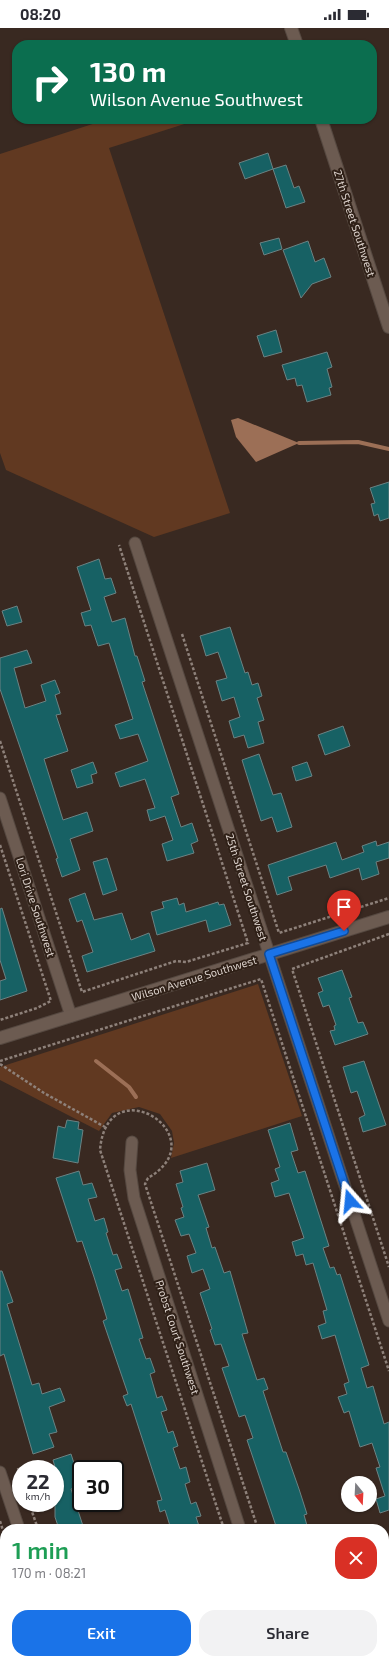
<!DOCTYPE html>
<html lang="en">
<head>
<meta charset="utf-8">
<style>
	:root { --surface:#fff; --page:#f2f2f3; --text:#2b2b33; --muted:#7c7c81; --accent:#1a73e8 }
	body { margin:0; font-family:"Exo 2",sans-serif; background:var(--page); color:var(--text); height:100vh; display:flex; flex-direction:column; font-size:15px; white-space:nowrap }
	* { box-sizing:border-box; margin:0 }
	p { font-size:13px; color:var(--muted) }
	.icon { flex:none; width:22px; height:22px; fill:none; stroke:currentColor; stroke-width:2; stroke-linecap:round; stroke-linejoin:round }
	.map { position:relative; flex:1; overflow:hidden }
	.side { position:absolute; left:0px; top:1496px; width:389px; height:140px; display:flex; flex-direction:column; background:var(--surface); border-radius:16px 16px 0 0; box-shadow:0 1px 3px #0004 }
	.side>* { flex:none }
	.hud { position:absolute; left:12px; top:12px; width:365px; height:84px; border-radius:16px; box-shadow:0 1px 3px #0004; background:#0b6e4f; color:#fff; overflow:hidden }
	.needle { width:26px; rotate:162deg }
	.tools { position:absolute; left:341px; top:1448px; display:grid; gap:8px }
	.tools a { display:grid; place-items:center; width:36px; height:36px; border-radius:50%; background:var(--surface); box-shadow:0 1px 3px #0004; font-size:20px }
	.speed { position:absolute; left:12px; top:1432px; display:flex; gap:8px; font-size:20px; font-weight:700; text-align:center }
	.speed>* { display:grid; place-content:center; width:52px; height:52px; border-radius:50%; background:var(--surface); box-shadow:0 1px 3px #0004; line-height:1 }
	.speed small { font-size:10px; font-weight:400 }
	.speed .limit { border:2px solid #111; border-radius:6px; background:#fff; color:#111 }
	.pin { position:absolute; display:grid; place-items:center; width:34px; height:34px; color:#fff; margin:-41px -17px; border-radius:50% 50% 50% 0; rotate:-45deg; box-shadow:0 0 4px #0007 }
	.pin .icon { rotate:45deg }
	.me { position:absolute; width:44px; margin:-22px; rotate:342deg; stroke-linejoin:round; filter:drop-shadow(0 0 3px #0008) }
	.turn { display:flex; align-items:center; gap:14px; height:84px; padding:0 12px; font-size:18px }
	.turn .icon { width:52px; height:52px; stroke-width:2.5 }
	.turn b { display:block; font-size:28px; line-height:34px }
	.round { display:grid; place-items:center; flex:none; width:42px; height:42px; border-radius:16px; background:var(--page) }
	.summary { display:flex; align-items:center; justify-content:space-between; height:68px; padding:0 12px }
	h1 { font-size:24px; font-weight:600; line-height:30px; color:#1e9e55 }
	.button { display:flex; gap:8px; margin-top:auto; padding:8px 12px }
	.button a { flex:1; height:46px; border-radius:16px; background:var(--accent); color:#fff; font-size:16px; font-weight:600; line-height:46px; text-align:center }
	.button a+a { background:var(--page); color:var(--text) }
	.status { display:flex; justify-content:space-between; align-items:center; height:28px; padding:0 20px; background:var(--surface); direction:ltr }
	.status svg { height:11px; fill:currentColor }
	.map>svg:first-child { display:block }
</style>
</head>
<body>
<div class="status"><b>08:20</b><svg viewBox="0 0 49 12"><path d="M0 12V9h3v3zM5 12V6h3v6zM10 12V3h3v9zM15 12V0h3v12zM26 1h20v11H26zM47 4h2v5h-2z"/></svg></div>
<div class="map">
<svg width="389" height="1636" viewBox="0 0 389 1636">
	<rect width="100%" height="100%" fill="#392921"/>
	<!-- green -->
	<g fill="#613921">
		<path d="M108,91H200L109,120L230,485L154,509L6,442L0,425V126Z"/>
		<path d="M258,956L302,1088L171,1130L174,1115L172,1103L160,1086L139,1079L112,1085L99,1103L0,1052V1039Z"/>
	</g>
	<!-- water -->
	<path fill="#9c6f56" d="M238,390L299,415L256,434L236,409L231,392Z"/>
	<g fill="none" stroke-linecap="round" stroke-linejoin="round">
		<!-- stream -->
		<g stroke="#9c6f56" stroke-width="4">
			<path d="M299,415L358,414L389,421"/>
			<path d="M96,1033L129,1059L136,1069"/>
		</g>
	</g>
	<!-- building -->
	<g fill="#176164" stroke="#6b8283">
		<path d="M268,125L273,141L286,137L294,160L299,158L305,174L286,180L273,141L245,151L239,135Z"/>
		<path d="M279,210L282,221L264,227L260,215Z"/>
		<path d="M308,213L315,234L324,230L331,249L312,256L301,270L283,222Z"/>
		<path d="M276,302L282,324L264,329L257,308Z"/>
		<path d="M327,324L332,339L327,341L332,359L329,360L331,367L307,374L302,357L297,358L295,350L287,352L282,337Z"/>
		<path d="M389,454V490L380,493L378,486L374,488L371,476L375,475L370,460Z"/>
		<path d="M99,531L105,551L111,550L116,565L104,569L112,594L125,590L135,628H137L145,653L142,654L179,766L171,769L181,799L192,795L198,813L191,816L194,825L167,833L162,816L173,812L165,788L150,793L147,782L155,780L145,751L120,759L115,745L148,733L138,706L120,711L115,697L133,691L109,615L98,618L91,597L85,598L81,585L91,582L77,539Z"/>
		<path d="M17,578L22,594L7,598L2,583Z"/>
		<path d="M230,599L245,645L248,644L252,657L258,655L262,668L257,670L264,692L258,694L264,715L248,720L244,707L234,710L229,693L240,689L234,669L222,673L216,653L227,650L218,624L206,628L200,608Z"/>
		<path d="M27,622L32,635L14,640L25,680L46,673L41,657L55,652L60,665L55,667L61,686L56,687L68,723L44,731L63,792L87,784L93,803L70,811L80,842L62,849L56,831L58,830L0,661V630Z"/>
		<path d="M343,698L350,718L325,727L318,707Z"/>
		<path d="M259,726L273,767L281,765L292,799L277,804L272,789L261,793L242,732Z"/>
		<path d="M93,734L97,745L91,747L93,755L77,760L71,742Z"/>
		<path d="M307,734L312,748L296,753L292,739Z"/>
		<path d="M376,813L377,818L389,814V830L376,834L379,846L362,852L359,840L330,850L326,837L288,849L292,862L277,867L268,837L336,814L342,832L364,824L362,818Z"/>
		<path d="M107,830L117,862L103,867L93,834Z"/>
		<path d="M85,865L94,892L122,885L131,912L149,905L155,923L87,944L82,928L93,924L82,892L77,894L69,871Z"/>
		<path d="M177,870L179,877L184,875L186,884L218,874L219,877L224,876L231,897L209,904L206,892L157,907L151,884L164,880L162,874Z"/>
		<path d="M2,880L27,963L0,972V953L6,951L0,932V881Z"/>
		<path d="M342,942L352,969L349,970L358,995L363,994L368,1006L335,1017L330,1003L335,1002L334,998L336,997L329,977L323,979L318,965L323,963L318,950Z"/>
		<path d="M364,1033L386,1097L363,1104L359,1090L365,1087L357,1063L351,1065L343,1039Z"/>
		<path d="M67,1092L79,1094L78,1101L83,1102L78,1135L53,1130L58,1098L65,1100Z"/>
		<path d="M290,1095L298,1122L291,1124L298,1145L305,1143L329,1218L323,1220L330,1240L334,1239L337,1247L340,1246L369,1337L361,1340L367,1360L373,1358L384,1396L389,1394V1482L380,1485L376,1471L385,1468L376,1440L380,1439L372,1415L360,1419L349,1383L344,1385L338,1369L347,1366L344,1356L349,1354L335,1307L322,1311L318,1298L326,1295L323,1283L327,1282L313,1235L306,1237L303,1226L296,1228L292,1214L304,1210L289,1165L275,1169L271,1155L279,1152L275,1141L280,1139L268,1102Z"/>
		<path d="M207,1135L215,1162L198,1167L209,1199L206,1200L212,1220L215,1219L224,1245L230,1243L248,1305L242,1306L257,1352L264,1350L268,1361L263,1363L283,1424H286L299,1461L307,1486L304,1487L308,1501H277L247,1412L253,1410L245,1387L239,1389L222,1340L229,1338L221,1316L215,1317L210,1302L212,1301L200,1265L210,1261L203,1241L192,1245L187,1228L196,1225L189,1206L181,1208L175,1192L184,1189L181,1180L183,1179L176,1156L183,1154L180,1143Z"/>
		<path d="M79,1143L83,1157L92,1155L97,1169L88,1171L95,1193L104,1190L108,1204L106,1205L113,1227L117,1226L122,1240L115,1242L122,1263L128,1261L143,1310L139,1311L146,1331L150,1330L155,1344L150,1346L157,1370L162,1368L167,1382L161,1384L168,1405L173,1403L178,1418L173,1420L180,1441L186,1439L190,1454L185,1456L191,1476L196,1474L201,1488L196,1489L200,1501H171L165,1482L160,1484L157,1473L162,1472L131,1376L127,1378L123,1368L128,1366L103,1293L107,1291L94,1249L82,1213L77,1214L56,1150Z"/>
		<path d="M0,1243H2L13,1274L7,1276L32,1357L39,1355L42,1366L60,1360L65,1373L49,1379L57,1404L49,1406L54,1419L33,1426L4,1326L0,1328Z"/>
		<path d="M71,1426L81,1457L71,1461L84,1501H59L55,1489V1439L53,1432Z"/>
	</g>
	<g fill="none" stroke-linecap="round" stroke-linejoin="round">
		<!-- street casing -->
		<g stroke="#554840" stroke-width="13">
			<g id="street">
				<path d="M135,515L389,1293"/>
				<path d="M0,770L71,988"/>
				<path d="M132,1114L130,1142L134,1170L240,1501"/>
				<path d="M0,1444L19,1501"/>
				<path d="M61,1631L62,1636"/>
				<path d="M281,1631L283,1636"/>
			</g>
		</g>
		<!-- secondary casing -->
		<g stroke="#554840" stroke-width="14">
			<g id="secondary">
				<path d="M291,0L297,17"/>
				<path d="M321,91L389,299"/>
				<path d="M0,1010L389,889"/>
			</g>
		</g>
		<!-- path -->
		<g stroke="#8e817a" stroke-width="2.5" stroke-dasharray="3 2" stroke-linecap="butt">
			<path d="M182,606L279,905L389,870"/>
			<path d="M0,713L82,964L176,933L186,934L248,915L119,517"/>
			<path d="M0,817L51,973L37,980L0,992"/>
			<path d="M389,906L292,941L389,1239"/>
			<path d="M0,1033L261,951L389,1343"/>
			<path d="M0,1036L44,1065L105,1099"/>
			<path d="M18,1440L21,1451"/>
			<path d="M29,1475L38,1501"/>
			<path d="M0,1493L5,1509"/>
			<path d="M224,1501L100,1122C107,1037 219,1109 148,1150L145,1156L258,1501"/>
			<path d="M44,1631L46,1636"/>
			<path d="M80,1631L82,1636"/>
			<path d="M300,1631L302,1636"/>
			<path d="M381,1636L389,1633"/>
		</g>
		<!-- street -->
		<use href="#street" stroke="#6c5b51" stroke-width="11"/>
		<!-- secondary -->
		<use href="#secondary" stroke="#6c5b51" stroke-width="12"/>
	</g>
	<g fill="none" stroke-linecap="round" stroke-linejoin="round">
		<!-- route casing -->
		<g stroke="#114b97" stroke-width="10">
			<path id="route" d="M344,903L269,926L350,1173"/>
		</g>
		<!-- route -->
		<use href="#route" stroke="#1a73e8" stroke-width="7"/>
	</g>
	<g text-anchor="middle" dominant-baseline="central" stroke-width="4" stroke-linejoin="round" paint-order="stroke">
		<!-- street labels -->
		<g font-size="11" fill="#dcd2cc" stroke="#2f2017">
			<text transform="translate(355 195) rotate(72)">27th Street Southwest</text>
			<text transform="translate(247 859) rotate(72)">25th Street Southwest</text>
			<text transform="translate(36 879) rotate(72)">Lori Drive Southwest</text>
			<text transform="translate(194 950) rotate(-17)">Wilson Avenue Southwest</text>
			<text transform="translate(178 1309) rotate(72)">Probst Court Southwest</text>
		</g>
	</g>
</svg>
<div class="tools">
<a><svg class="needle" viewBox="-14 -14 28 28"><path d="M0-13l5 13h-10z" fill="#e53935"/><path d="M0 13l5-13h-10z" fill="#7c7c81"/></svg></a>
</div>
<div class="speed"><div>22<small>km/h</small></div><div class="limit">30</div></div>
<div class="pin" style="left:344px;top:903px;background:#d93025"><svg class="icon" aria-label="arrive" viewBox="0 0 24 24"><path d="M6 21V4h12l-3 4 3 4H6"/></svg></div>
<svg class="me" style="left:350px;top:1173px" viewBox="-20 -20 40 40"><path d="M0-17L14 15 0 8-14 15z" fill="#1a73e8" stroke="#fff" stroke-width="4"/></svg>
<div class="hud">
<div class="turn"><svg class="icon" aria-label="right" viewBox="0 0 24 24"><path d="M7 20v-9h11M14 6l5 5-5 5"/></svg><div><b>130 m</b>Wilson Avenue Southwest</div></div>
</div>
<section class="side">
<div class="summary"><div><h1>1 min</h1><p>170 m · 08:21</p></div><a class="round" style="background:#d93025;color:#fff"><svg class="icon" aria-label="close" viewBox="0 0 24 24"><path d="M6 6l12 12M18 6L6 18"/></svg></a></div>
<div class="button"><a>Exit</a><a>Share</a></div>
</section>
</div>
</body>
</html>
